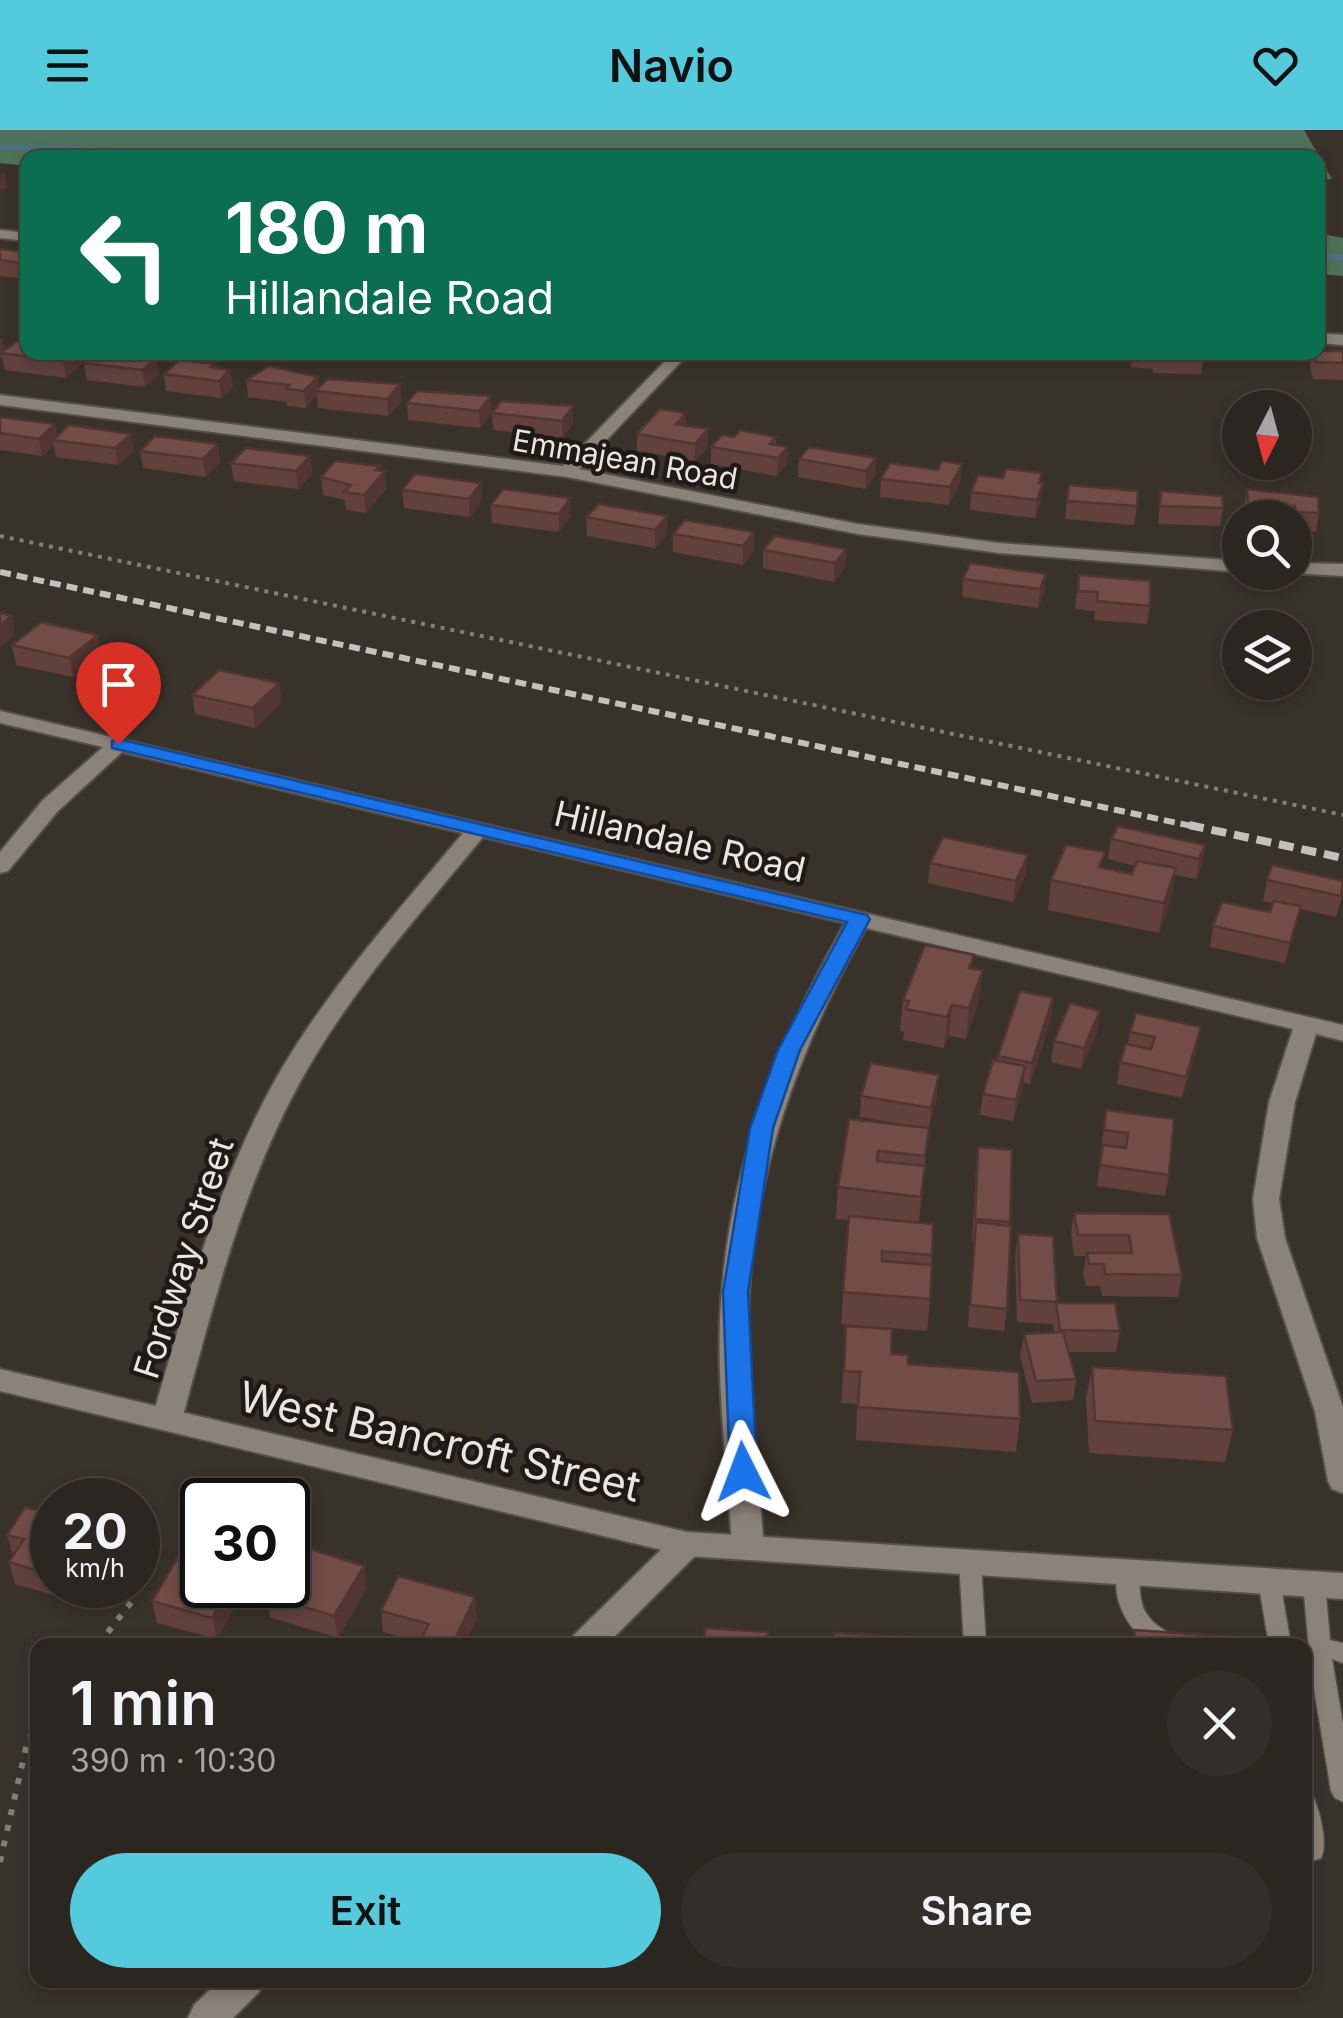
<!DOCTYPE html>
<html lang="en">
<head>
<meta charset="utf-8">
<style>
	:root { --surface:#2b2620; --page:#332e29; --text:#f1f3f6; --muted:#a6a5a5; --line:#47433e; --accent:#54cadd }
	body { margin:0; font-family:Inter,sans-serif; background:var(--page); color:var(--text); height:100vh; display:flex; flex-direction:column; font-size:38px; white-space:nowrap }
	* { box-sizing:border-box; margin:0 }
	p { font-size:32px; color:var(--muted) }
	.icon { flex:none; width:55px; height:55px; fill:none; stroke:currentColor; stroke-width:2; stroke-linecap:round; stroke-linejoin:round }
	.map { position:relative; flex:1; overflow:hidden }
	.side { position:absolute; left:30px; top:1508px; width:1282px; height:350px; display:flex; flex-direction:column; background:var(--surface); border-radius:20px; box-shadow:0 5px 15px #0003,0 0 0 2px var(--line) }
	.side>* { flex:none }
	.hud { position:absolute; left:20px; top:20px; width:1305px; height:210px; border-radius:20px; box-shadow:0 5px 15px #0003,0 0 0 2px var(--line); background:#0b6e4f; color:#fff; overflow:hidden }
	.needle { width:65px; rotate:186deg }
	.buttons { position:absolute; left:1222px; top:260px; display:grid; gap:20px }
	.buttons a { display:grid; place-items:center; width:90px; height:90px; border-radius:50%; background:var(--surface); box-shadow:0 5px 15px #0003,0 0 0 2px var(--line); font-size:50px }
	.speed { position:absolute; left:30px; top:1348px; display:flex; gap:20px; font-size:50px; font-weight:700; text-align:center }
	.speed>* { display:grid; place-content:center; width:130px; height:130px; border-radius:50%; background:var(--surface); box-shadow:0 5px 15px #0003,0 0 0 2px var(--line); line-height:1 }
	.speed small { font-size:25px; font-weight:400 }
	.speed .limit { border:5px solid #111; border-radius:15px; background:#fff; color:#111 }
	.pin { position:absolute; display:grid; place-items:center; width:85px; height:85px; color:#fff; margin:-102px -42px; border-radius:50% 50% 50% 0; rotate:-45deg; box-shadow:0 0 10px #0007 }
	.pin .icon { rotate:45deg }
	.me { position:absolute; width:110px; margin:-55px; rotate:357deg; stroke-linejoin:round; filter:drop-shadow(0 0 8px #0008) }
	.turn { display:flex; align-items:center; gap:35px; height:210px; padding:0 40px; font-size:45px }
	.turn .icon { width:130px; height:130px; stroke-width:2.5 }
	.turn b { display:block; font-size:70px; line-height:85px }
	.round { display:grid; place-items:center; flex:none; width:105px; height:105px; border-radius:52px; background:var(--page) }
	.overview { display:flex; align-items:center; justify-content:space-between; height:170px; padding:0 40px }
	h1 { font-size:60px; font-weight:600; line-height:75px }
	.primary-button { display:flex; gap:20px; margin-top:auto; padding:20px 40px }
	.primary-button a { flex:1; height:115px; border-radius:60px; background:var(--accent); color:#111; font-size:40px; font-weight:600; line-height:115px; text-align:center }
	.primary-button a+a { background:var(--page); color:var(--text) }
	header { display:flex; justify-content:space-between; align-items:center; height:130px; padding:0 40px; background:var(--accent); color:#111; font-size:45px; font-weight:600 }
	.map>svg:first-child { display:block }
</style>
</head>
<body>
<header><svg class="icon" aria-label="menu" viewBox="0 0 24 24"><path d="M4 6h16M4 12h16M4 18h16"/></svg>Navio<svg class="icon" aria-label="heart" viewBox="0 0 24 24"><path d="M12 20l-8-8c-3-5 5-10 8-4 3-6 11-1 8 4z"/></svg></header>
<div class="map">
<svg width="1343" height="1888" viewBox="0 0 1343 1888">
	<rect width="100%" height="100%" fill="#39322a"/>
	<!-- forest -->
	<g fill="#507159">
		<path d="M0,0H1304L1332,49L1318,51V28H28L27,36L0,33Z"/>
		<path d="M1318,103L1343,108V146L1318,144Z"/>
	</g>
	<g fill="none" stroke-linecap="round" stroke-linejoin="round">
		<!-- stream -->
		<g stroke="#4c7085" stroke-width="5">
			<path d="M0,17L224,23L439,21L490,28"/>
			<path d="M1318,123L1343,128"/>
		</g>
		<!-- service casing -->
		<g stroke="#554f48" stroke-width="3">
			<g id="service">
				<path d="M970,1423L978,1426L981,1432L986,1515H964L959,1432L962,1426Z"/>
				<path d="M1128,1433L1136,1436C1142,1452 1137,1472 1148,1486C1157,1499 1173,1502 1180,1515H1150C1127,1498 1108,1465 1120,1436Z"/>
				<path d="M1269,1442L1277,1445L1280,1451L1291,1515H1269L1258,1451L1261,1445Z"/>
				<path d="M1314,1445L1322,1448L1325,1454L1330,1510L1343,1513V1533L1332,1529L1343,1594V1672L1335,1668L1331,1661L1311,1541L1303,1454L1306,1448Z"/>
				<path d="M1305,1665L1314,1668C1320,1684 1328,1713 1321,1728L1312,1731L1305,1728Z"/>
			</g>
		</g>
		<!-- minor casing -->
		<g stroke="#554f48" stroke-width="4">
			<g id="minor">
				<path d="M0,100L28,103V111L0,108Z"/>
				<path d="M1318,203L1343,205V215L1318,213Z"/>
				<path d="M674,222H690L579,339L858,394L999,413L1240,431V442L999,423L858,404L567,347L0,275V265L563,336Z"/>
				<path d="M1295,433L1343,434V446L1288,443L1295,442Z"/>
				<path d="M0,581L1343,895V911L1316,904L1295,972L1279,1069L1285,1108L1343,1277V1363L1332,1359L1328,1351L1315,1282L1257,1108L1253,1069L1269,972L1293,899L866,798C797,922 749,1053 748,1197C748,1271 758,1344 764,1418L759,1427L748,1430L737,1427L732,1418C728,1342 717,1265 720,1189C726,1045 775,917 845,793L483,707C420,784 353,858 304,945C244,1051 214,1172 182,1289L177,1297L167,1300L157,1297L152,1289C186,1172 217,1052 278,945C329,857 398,781 463,703L122,622L58,681L8,741L0,743V722L42,671L103,617L0,593Z"/>
				<path d="M687,1402L698,1405L703,1414L698,1423L606,1515H569L574,1505L676,1405Z"/>
				<path d="M220,1850H264L259,1862L233,1888H188L194,1875Z"/>
			</g>
		</g>
		<!-- secondary casing -->
		<g stroke="#554f48" stroke-width="4">
			<path id="secondary" d="M0,1239L687,1402L1343,1443V1469L687,1426L0,1261Z"/>
		</g>
		<!-- path-far1 -->
		<path stroke="#847e77" stroke-width="4" stroke-dasharray="4 6" stroke-linecap="butt" d="M0,406L1343,685"/>
		<!-- path -->
		<g stroke="#847e77" stroke-width="6" stroke-dasharray="6 10" stroke-linecap="butt">
			<path d="M98,1515L136,1466"/>
			<path d="M0,1732L28,1609L38,1597"/>
		</g>
		<!-- service -->
		<use href="#service" fill="#8b8279" fill-rule="evenodd"/>
		<!-- minor -->
		<use href="#minor" fill="#8b8279" fill-rule="evenodd"/>
		<!-- secondary -->
		<use href="#secondary" fill="#8b8279" fill-rule="evenodd"/>
		<!-- rail-far1 -->
		<path stroke="#c5c0ba" stroke-width="6" stroke-dasharray="11 6" stroke-linecap="butt" d="M0,442L1201,698"/>
		<!-- rail -->
		<path stroke="#c5c0ba" stroke-width="8" stroke-dasharray="15 8" stroke-linecap="butt" d="M1189,695L1343,728"/>
	</g>
	<!-- wall -->
	<g fill="#62413d">
		<path d="M0,119L28,122V149L0,146Z"/>
		<path d="M0,209H2L4,221L79,222L81,235L66,248L5,240L2,227L0,229Z"/>
		<path d="M1343,221V250L1313,249L1310,237L1312,222Z"/>
		<path d="M96,222L159,244L145,257L87,250L84,233Z"/>
		<path d="M1133,222H1156L1155,229L1156,222H1204L1201,244L1153,243V239L1131,237Z"/>
		<path d="M214,234V238L233,257L221,268L166,261L164,244Z"/>
		<path d="M246,250L319,258L402,271L388,286L318,278L317,266L306,278L287,276V272L248,267Z"/>
		<path d="M407,273L492,283L573,276V294L563,308L493,300L492,283L480,298L408,290Z"/>
		<path d="M686,283V295L708,317L695,331L637,321V304Z"/>
		<path d="M0,287L57,306L134,321L118,335L56,327L54,316L42,326L0,320Z"/>
		<path d="M734,307H776V315L788,317L787,334L777,346L711,334V317Z"/>
		<path d="M140,321L220,332L205,347L143,338Z"/>
		<path d="M310,326L312,344L298,359L234,351L231,333Z"/>
		<path d="M876,328L875,346L865,359L798,347L799,329Z"/>
		<path d="M962,334L960,352L949,375L880,367L881,349Z"/>
		<path d="M380,341H385L386,359L366,383L346,380L345,370L323,365L321,347Z"/>
		<path d="M481,353L482,371L470,387L404,378L402,360Z"/>
		<path d="M1041,353H1043L1041,371L1035,388L970,380L971,362Z"/>
		<path d="M1069,355L1137,376L1134,395L1065,389Z"/>
		<path d="M1247,359L1319,383L1316,402L1295,400V388H1244V377Z"/>
		<path d="M1161,361L1223,378L1220,396L1158,394Z"/>
		<path d="M491,375L571,386L559,402L492,393Z"/>
		<path d="M667,386V404L655,418L587,406L586,387Z"/>
		<path d="M754,402V421L743,435L673,422V404Z"/>
		<path d="M846,419L845,437L834,452L763,438V420Z"/>
		<path d="M1046,444L1044,463L1038,478L962,467L963,449Z"/>
		<path d="M1079,445L1150,476L1147,494L1094,490L1095,481L1075,479Z"/>
		<path d="M98,505L102,524L73,547L16,535L12,515Z"/>
		<path d="M279,553L282,572L255,598L195,584L192,565Z"/>
		<path d="M1111,709L1205,715L1202,736L1196,749L1175,745L1171,769L1159,803L1048,780L1051,750L1102,738L1132,744L1135,736L1108,729Z"/>
		<path d="M930,733L1026,745L1013,772L928,753Z"/>
		<path d="M1267,750L1343,763L1336,787L1300,779L1285,833L1210,817L1213,796L1270,782L1273,773L1263,771Z"/>
		<path d="M973,839L979,871L966,909L949,906L944,918L903,910L904,902L900,901L903,870Z"/>
		<path d="M1053,868L1051,889L1030,954L1023,953L1013,991L980,985L983,964L997,931L998,926Z"/>
		<path d="M1100,881L1097,902L1081,939L1051,932L1054,911Z"/>
		<path d="M1201,897L1197,918L1182,968L1117,954L1120,932L1128,914L1130,902Z"/>
		<path d="M861,966H937L928,999L919,1092L933,1094L930,1169L927,1201L841,1194L849,1090L836,1089L838,1057L849,989L913,996L860,987Z"/>
		<path d="M1106,980L1169,1045L1165,1066L1097,1056Z"/>
		<path d="M978,1017L1012,1020L1007,1179L1004,1201L968,1197L974,1111H972L976,1038Z"/>
		<path d="M1074,1083L1169,1084L1182,1145L1178,1167L1102,1166L1100,1156H1086L1083,1144L1086,1126H1074L1071,1104Z"/>
		<path d="M1018,1104L1057,1173L1120,1201L1116,1222H1068L1076,1249L1073,1270L1032,1273L1020,1226L1024,1204L1054,1203L1053,1194L1017,1192L1015,1126Z"/>
		<path d="M846,1196L908,1234L1020,1289L1016,1322L856,1310L857,1274L841,1273Z"/>
		<path d="M1092,1237L1233,1300L1225,1332L1089,1323L1086,1269Z"/>
		<path d="M52,1385V1455H87L77,1472L15,1454L9,1432L13,1425L7,1405Z"/>
		<path d="M364,1436L367,1458L338,1508L270,1487L266,1465Z"/>
		<path d="M202,1455H247L217,1509L157,1493L152,1471Z"/>
		<path d="M381,1481L477,1489L419,1512L383,1502Z"/>
	</g>
	<!-- shaded-wall -->
	<g fill="#503532">
		<path d="M5,43L7,58L0,60V44Z"/>
		<path d="M2,209L4,223H1L2,227L0,229V210Z"/>
		<path d="M73,222H79L81,235L66,248L63,231Z"/>
		<path d="M157,227L159,244L145,257L142,240Z"/>
		<path d="M230,240L233,257L221,268L219,251Z"/>
		<path d="M318,247L320,261H316L317,266L306,278L304,261Z"/>
		<path d="M400,254L402,271L388,286L387,269Z"/>
		<path d="M491,266L492,283L480,298L479,281Z"/>
		<path d="M573,276V294L563,308L562,291Z"/>
		<path d="M686,283V300L676,311V294Z"/>
		<path d="M55,294L58,310H53L54,316L42,326L39,309Z"/>
		<path d="M708,299V317L695,331V314Z"/>
		<path d="M131,304L134,321L118,335L115,318Z"/>
		<path d="M218,314L220,332L205,347L203,329Z"/>
		<path d="M788,317L787,334L777,346L778,328Z"/>
		<path d="M310,326L312,344L298,359L296,341Z"/>
		<path d="M876,328L875,346L865,359L866,341Z"/>
		<path d="M962,334L960,352L949,375L950,357Z"/>
		<path d="M380,336V346L385,341L386,359L366,383L364,365Z"/>
		<path d="M481,353L482,371L470,387L469,369Z"/>
		<path d="M1043,353L1041,371L1035,388L1037,370Z"/>
		<path d="M570,368L571,386L559,402V384Z"/>
		<path d="M667,386V404L655,418V400Z"/>
		<path d="M754,402V421L743,435V416Z"/>
		<path d="M846,419L845,437L834,452L835,433Z"/>
		<path d="M1046,444L1044,463L1038,478L1040,459Z"/>
		<path d="M12,486L15,505L0,517V495Z"/>
		<path d="M98,505L102,524L73,547L69,528Z"/>
		<path d="M279,553L282,572L255,598L253,578Z"/>
		<path d="M1205,715L1202,736L1196,749L1199,729Z"/>
		<path d="M1028,725L1026,745L1013,772L1016,751Z"/>
		<path d="M1176,738L1171,769L1159,803L1164,773Z"/>
		<path d="M1301,776L1296,797L1285,833L1290,813Z"/>
		<path d="M983,840L979,871L966,909L969,878Z"/>
		<path d="M1053,868L1051,889L1030,954L1032,933Z"/>
		<path d="M952,875L949,906L944,918L947,887Z"/>
		<path d="M1100,881L1097,902L1081,939L1084,918Z"/>
		<path d="M1201,897L1197,918L1182,968L1186,947Z"/>
		<path d="M1025,936L1023,958L1013,991L1016,970Z"/>
		<path d="M939,945L937,966L929,999L931,978Z"/>
		<path d="M364,1436L367,1458L338,1508L334,1486Z"/>
		<path d="M72,1455H87L77,1472Z"/>
		<path d="M230,1455H247L217,1509L212,1488Z"/>
		<path d="M475,1467L477,1489L464,1515H452Z"/>
	</g>
	<!-- building -->
	<g fill="#724c47" stroke="#503532" stroke-width="2.5">
		<path d="M0,119L28,122V134L0,130Z"/>
		<path d="M17,211L28,212V222H73L63,231L1,223Z"/>
		<path d="M1318,221H1343V233L1316,232L1313,222H1318Z"/>
		<path d="M96,222H119L157,227L142,240L84,233Z"/>
		<path d="M1156,222H1204L1203,227L1155,226Z"/>
		<path d="M179,230L214,234L211,237L230,240L219,251L164,244Z"/>
		<path d="M269,236L318,247L304,261L286,259L289,255L246,250Z"/>
		<path d="M327,249L400,254L387,269L316,261Z"/>
		<path d="M417,261L491,266L479,281L407,273Z"/>
		<path d="M501,271L573,276L562,291L492,283Z"/>
		<path d="M660,279L686,283L676,294L708,299L695,314L637,304Z"/>
		<path d="M0,287L55,294L39,309L0,303Z"/>
		<path d="M69,295L131,304L115,318L53,310Z"/>
		<path d="M740,300L776,307L770,314L788,317L778,328L711,317L722,305L734,307Z"/>
		<path d="M155,306L218,314L203,329L140,321Z"/>
		<path d="M809,317L876,328L866,341L799,329Z"/>
		<path d="M246,318L310,326L296,341L231,333Z"/>
		<path d="M335,331L380,336L376,340L385,341L364,365L344,362L351,355L321,347Z"/>
		<path d="M942,331L962,334L950,357L881,349L890,333L938,340Z"/>
		<path d="M1006,339L1042,343L1039,353H1043L1037,370L971,362L978,345L1003,348Z"/>
		<path d="M415,344L481,353L469,369L402,360Z"/>
		<path d="M1069,355L1138,361L1137,376L1067,371Z"/>
		<path d="M503,359L570,368L559,384L491,375Z"/>
		<path d="M1247,359L1318,367L1319,383L1295,382V376L1248,373Z"/>
		<path d="M1161,361L1222,366L1223,378L1160,376Z"/>
		<path d="M599,374L667,386L655,400L586,387Z"/>
		<path d="M685,390L754,402L743,416L673,404Z"/>
		<path d="M775,406L846,419L835,433L763,420Z"/>
		<path d="M970,433L1046,444L1040,459L963,449Z"/>
		<path d="M1079,445L1150,451V476L1097,471L1098,462L1078,461Z"/>
		<path d="M0,483L12,486L0,495Z"/>
		<path d="M41,492L98,505L69,528L12,515Z"/>
		<path d="M219,540L279,553L253,578L192,565Z"/>
		<path d="M1118,696L1205,715L1199,729L1111,709Z"/>
		<path d="M943,707L1028,725L1016,751L930,733Z"/>
		<path d="M1066,715L1105,722L1099,737L1132,744L1137,731L1176,738L1164,773L1051,750Z"/>
		<path d="M1272,735L1343,751L1341,766L1267,750Z"/>
		<path d="M1274,771L1301,776L1290,813L1213,796L1222,772L1270,782Z"/>
		<path d="M925,815L974,825L969,838L983,840L969,878L952,875L947,887L906,879L909,871L903,870Z"/>
		<path d="M1020,861L1053,868L1032,933L998,926Z"/>
		<path d="M1070,873L1100,881L1084,918L1054,911Z"/>
		<path d="M1136,883L1201,897L1186,947L1120,932L1126,914L1151,919L1155,907L1130,902Z"/>
		<path d="M993,930L1025,936L1016,970L983,964Z"/>
		<path d="M871,933L939,945L931,978L861,966Z"/>
		<path d="M1106,980L1174,989L1169,1045L1100,1035L1103,1015L1126,1018L1128,1003L1104,1000Z"/>
		<path d="M849,989L929,998L925,1026L878,1021L877,1031L925,1036L921,1067L838,1057Z"/>
		<path d="M978,1017L1012,1020L1010,1092L975,1089Z"/>
		<path d="M1074,1083L1169,1084L1182,1145L1105,1144L1104,1134H1089L1087,1123H1132L1129,1105H1078Z"/>
		<path d="M849,1086L933,1094L932,1125L882,1121V1131L932,1135L930,1169L843,1162Z"/>
		<path d="M976,1092L1011,1096L1007,1179L970,1175Z"/>
		<path d="M1018,1104L1053,1106L1057,1172L1020,1170Z"/>
		<path d="M1056,1173H1115L1120,1201L1060,1200Z"/>
		<path d="M846,1196L892,1199L891,1224L908,1225V1234L1019,1242L1020,1289L858,1277L860,1242L844,1241Z"/>
		<path d="M1063,1202L1076,1249L1036,1251L1024,1204Z"/>
		<path d="M1092,1237L1226,1246L1233,1300L1095,1291Z"/>
		<path d="M25,1377L52,1385V1445L9,1432L24,1409L7,1405Z"/>
		<path d="M202,1386V1455H230L212,1488L152,1471Z"/>
		<path d="M297,1415L364,1436L334,1486L266,1465L272,1455H288V1430Z"/>
		<path d="M398,1446L475,1467L452,1515H418L429,1494L381,1481Z"/>
		<path d="M705,1498L768,1502L767,1515H704Z"/>
		<path d="M1134,1500L1279,1510L1280,1515H1135Z"/>
		<path d="M834,1503L949,1509V1515H834Z"/>
	</g>
	<!-- route -->
	<path fill="#1a73e8" stroke="#114b97" stroke-width="2.5" d="M118,609L867,785L870,789L800,920L773,998L748,1162L757,1342L753,1349L743,1352L730,1342L723,1162L750,998L778,920L847,792L112,618V611Z"/>
	<g text-anchor="middle" dominant-baseline="central" stroke-width="9" stroke-linejoin="round" paint-order="stroke">
		<!-- far-street labels -->
		<g font-size="30" fill="#eae5e0" stroke="#1e1a17">
			<text transform="translate(625 329) rotate(10)">Emmajean Road</text>
		</g>
		<!-- street labels -->
		<g font-size="35" fill="#eae5e0" stroke="#1e1a17">
			<text transform="translate(680 711) rotate(13)">Hillandale Road</text>
			<text transform="translate(183 1128) rotate(-72)">Fordway Street</text>
		</g>
		<!-- near-street labels -->
		<g font-size="42" fill="#eae5e0" stroke="#1e1a17">
			<text transform="translate(440 1311) rotate(13)">West Bancroft Street</text>
		</g>
	</g>
</svg>
<div class="buttons">
<a><svg class="needle" viewBox="-14 -14 28 28"><path d="M0-13l5 13h-10z" fill="#e53935"/><path d="M0 13l5-13h-10z" fill="#a6a5a5"/></svg></a>
<a><svg class="icon" aria-label="search" viewBox="0 0 24 24"><circle cx="10" cy="10" r="6"/><path d="M15 15l6 6"/></svg></a>
<a><svg class="icon" aria-label="layers" viewBox="0 0 24 24"><path d="M12 4l9 5-9 5-9-5zM3 14l9 5 9-5"/></svg></a>
</div>
<div class="speed"><div>20<small>km/h</small></div><div class="limit">30</div></div>
<div class="pin" style="left:118px;top:614px;background:#d93025"><svg class="icon" aria-label="arrive" viewBox="0 0 24 24"><path d="M6 21V4h12l-3 4 3 4H6"/></svg></div>
<svg class="me" style="left:743px;top:1342px" viewBox="-20 -20 40 40"><path d="M0-17L14 15 0 8-14 15z" fill="#1a73e8" stroke="#fff" stroke-width="4"/></svg>
<div class="hud">
<div class="turn"><svg class="icon" aria-label="left" viewBox="0 0 24 24"><path d="M17 20v-9H6M10 6l-5 5 5 5"/></svg><div><b>180 m</b>Hillandale Road</div></div>
</div>
<section class="side">
<div class="overview"><div><h1>1 min</h1><p>390 m · 10:30</p></div><a class="round"><svg class="icon" aria-label="close" viewBox="0 0 24 24"><path d="M6 6l12 12M18 6L6 18"/></svg></a></div>
<div class="primary-button"><a>Exit</a><a>Share</a></div>
</section>
</div>
</body>
</html>
